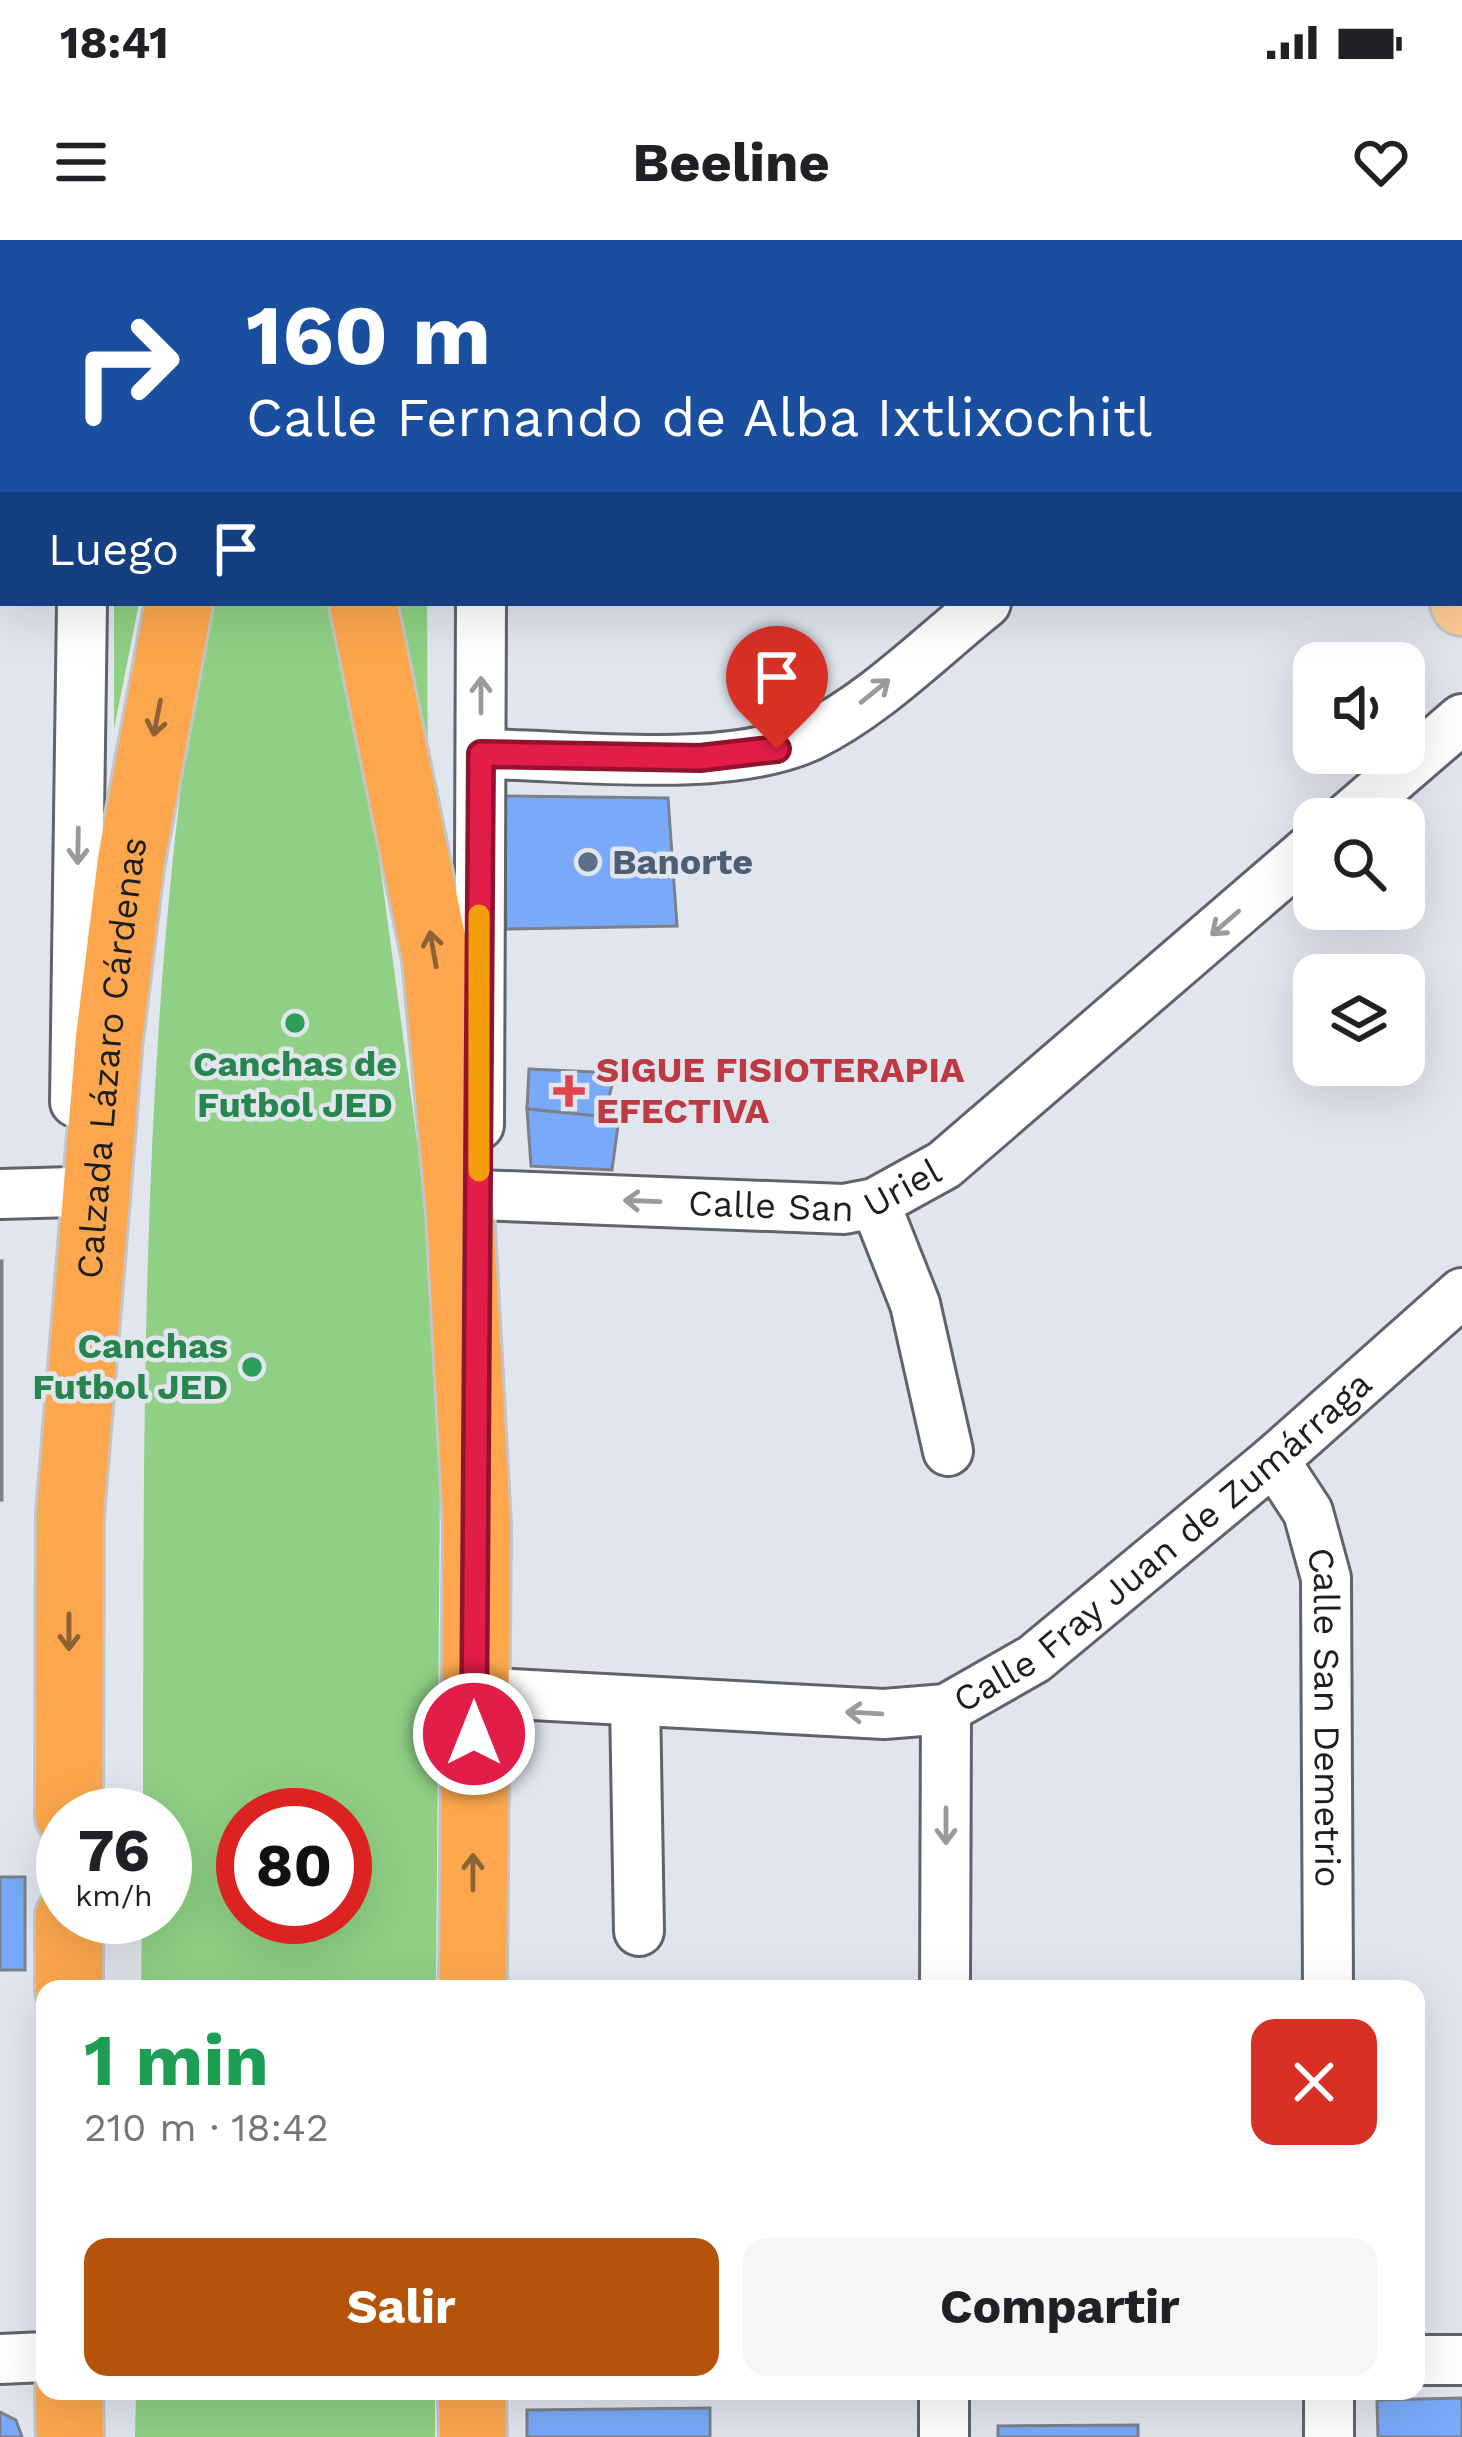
<!DOCTYPE html>
<html lang="es">
<head>
<meta charset="utf-8">
<style>
	:root { --surface:#fff; --page:#f6f6f6; --text:#202124; --muted:#757577; --accent:#b45309 }
	body { margin:0; font-family:"Work Sans",sans-serif; background:var(--page); color:var(--text); height:100vh; display:flex; flex-direction:column; font-size:45px; white-space:nowrap }
	* { box-sizing:border-box; margin:0 }
	p { font-size:39px; color:var(--muted) }
	.icon { flex:none; width:66px; height:66px; fill:none; stroke:currentColor; stroke-width:2; stroke-linecap:round; stroke-linejoin:round }
	.map { position:relative; flex:1; overflow:hidden }
	.sheet { position:absolute; left:36px; top:1740px; width:1389px; height:420px; display:flex; flex-direction:column; background:var(--surface); border-radius:24px; box-shadow:0 12px 48px #0002 }
	.sheet>* { flex:none }
	.top-card { position:absolute; left:0px; top:0px; width:1464px; height:366px; box-shadow:0 12px 48px #0002; background:#1a4fa0; color:#fff; overflow:hidden }
	.tools { position:absolute; left:1293px; top:402px; display:grid; gap:24px }
	.tools a { display:grid; place-items:center; width:132px; height:132px; border-radius:24px; background:var(--surface); box-shadow:0 12px 48px #0002; font-size:60px }
	.speed { position:absolute; left:36px; top:1548px; display:flex; gap:24px; font-size:60px; font-weight:700; text-align:center }
	.speed>* { display:grid; place-content:center; width:156px; height:156px; border-radius:50%; background:var(--surface); box-shadow:0 12px 48px #0002; line-height:1 }
	.speed small { font-size:30px; font-weight:400 }
	.speed .limit { border:18px solid #d22; background:#fff; color:#111 }
	.pin { position:absolute; display:grid; place-items:center; width:102px; height:102px; color:#fff; margin:-123px -51px; border-radius:50% 50% 50% 0; rotate:-45deg; box-shadow:0 0 12px #0007 }
	.pin .icon { rotate:45deg }
	.me { position:absolute; width:132px; margin:-66px; rotate:0deg; stroke-linejoin:round; filter:drop-shadow(0 0 9px #0008) }
	.turn { display:flex; align-items:center; gap:42px; height:252px; padding:0 48px; font-size:54px }
	.turn .icon { width:156px; height:156px; stroke-width:2.5 }
	.turn b { display:block; font-size:84px; line-height:102px }
	.then { display:flex; align-items:center; height:114px; padding:0 48px; background:#0003; gap:24px; font-size:45px }
	.round { display:grid; place-items:center; flex:none; width:126px; height:126px; border-radius:24px; background:var(--page) }
	.summary { display:flex; align-items:center; justify-content:space-between; height:204px; padding:0 48px }
	h1 { font-size:72px; font-weight:700; line-height:90px; color:#1e9e55 }
	.button { display:flex; gap:24px; margin-top:auto; padding:24px 48px }
	.button a { flex:1; height:138px; border-radius:24px; background:var(--accent); color:#fff; font-size:48px; font-weight:700; line-height:138px; text-align:center }
	.button a+a { background:var(--page); color:var(--text) }
	.status { display:flex; justify-content:space-between; align-items:center; height:84px; padding:0 60px; background:var(--surface); direction:ltr }
	.status svg { height:33px; fill:currentColor }
	header { display:flex; justify-content:space-between; align-items:center; height:156px; padding:0 48px; background:var(--surface); font-size:54px; font-weight:700 }
	.map>svg:first-child { display:block }
</style>
</head>
<body>
<div class="status"><b>18:41</b><svg viewBox="0 0 49 12"><path d="M0 12V9h3v3zM5 12V6h3v6zM10 12V3h3v9zM15 12V0h3v12zM26 1h20v11H26zM47 4h2v5h-2z"/></svg></div>
<header><svg class="icon" aria-label="menu" viewBox="0 0 24 24"><path d="M4 6h16M4 12h16M4 18h16"/></svg>Beeline<svg class="icon" aria-label="heart" viewBox="0 0 24 24"><path d="M12 20l-8-8c-3-5 5-10 8-4 3-6 11-1 8 4z"/></svg></header>
<div class="map">
<svg width="1462" height="2197" viewBox="0 0 1462 2197">
	<rect width="100%" height="100%" fill="#e0e5ee"/>
	<!-- green -->
	<g fill="#8fd084" fill-rule="evenodd">
		<path d="M114,363H139L114,489Z"/>
		<path d="M208,363H345L424,953L440,1240L436,1749H141L142,1677H165V1575H143C144,1170 138,764 208,363ZM243,1575H345V1677H243Z"/>
		<path d="M397,363H427L428,566Z"/>
		<path d="M136,2151H435V2197H135Z"/>
	</g>
	<!-- building -->
	<g fill="#79a9f9" stroke="#7c8189" stroke-width="3">
		<path d="M532,0H699L532,3Z"/>
		<path d="M502,556L668,558L677,686L506,689Z"/>
		<path d="M529,829L615,833L604,877L527,869Z"/>
		<path d="M527,869L619,878L612,930L531,926Z"/>
		<rect x="0" y="1021" width="2" height="239"/>
		<rect x="0" y="1637" width="25" height="93"/>
		<path d="M1462,2158V2197H1378L1377,2160Z"/>
		<path d="M710,2168V2197H527V2170Z"/>
		<path d="M0,2172L16,2180L22,2197H0Z"/>
		<path d="M1138,2185V2197H998V2186Z"/>
	</g>
	<g fill="none" stroke-linecap="round" stroke-linejoin="round">
		<!-- minor casing -->
		<g stroke="#5f646b" stroke-width="54">
			<g id="minor">
				<path d="M86,3V0"/>
				<path d="M481,3V0"/>
				<path d="M878,3L882,0"/>
				<path d="M1418,3L1421,0"/>
				<path d="M481,514C574,515 727,535 810,496C874,465 931,407 986,363"/>
				<path d="M1346,579L1462,479"/>
				<path d="M75,862L82,363"/>
				<path d="M479,885L481,363"/>
				<path d="M0,954L74,952"/>
				<path id="s1" d="M479,955L844,969L875,963L944,925L1314,606"/>
				<path d="M875,963L915,1064L948,1211"/>
				<path id="s2" d="M1274,1220L1308,1272L1326,1338L1328,1749"/>
				<path id="s3" d="M474,1452L884,1474L946,1469L1034,1419L1274,1220L1462,1053"/>
				<path d="M635,1461L639,1691"/>
				<path d="M945,1749L946,1469"/>
				<path d="M0,2119L45,2117"/>
				<path d="M1416,2120H1462"/>
				<path d="M1329,2151V2197"/>
				<path d="M944,2197V2151"/>
			</g>
		</g>
		<!-- major casing -->
		<g stroke="#c4c4c5" stroke-width="66">
			<g id="major">
				<path d="M1243,0L1244,3"/>
				<path d="M1335,0L1337,3"/>
				<path d="M1461,208L1462,210"/>
				<path d="M1461,363L1462,365"/>
			</g>
		</g>
		<!-- highway casing -->
		<g stroke="#c4c4c5" stroke-width="72">
			<g id="highway">
				<path d="M327,0V3"/>
				<path d="M230,3V0"/>
				<path d="M363,363L436,718L460,972L477,1286L473,1749"/>
				<path id="s4" d="M69,1575L70,1275L109,798L131,620L179,363"/>
				<path d="M69,1749V1677"/>
				<path d="M69,2151L70,2197"/>
				<path d="M472,2151L473,2197"/>
			</g>
		</g>
		<!-- minor -->
		<use href="#minor" stroke="#fff" stroke-width="48"/>
		<!-- major -->
		<use href="#major" stroke="#fdca94" stroke-width="60"/>
		<!-- highway -->
		<use href="#highway" stroke="#fca74d" stroke-width="66"/>
	</g>
	<!-- one-way arrows -->
	<defs><path id="oneway-shaft" d="M-6 0H5M1.5-3L5.5 0L1.5 3" fill="none" stroke-width="1.6" stroke-linecap="round" stroke-linejoin="round" transform="scale(3)"/></defs>
	<g stroke="#999a9b">
		<use href="#oneway-shaft" transform="translate(875 451) rotate(-39)"/>
		<use href="#oneway-shaft" transform="translate(481 455) rotate(-90)"/>
		<use href="#oneway-shaft" transform="translate(78 606) rotate(91)"/>
		<use href="#oneway-shaft" transform="translate(1225 683) rotate(139)"/>
		<use href="#oneway-shaft" transform="translate(642 961) rotate(-178)"/>
		<use href="#oneway-shaft" transform="translate(864 1473) rotate(-177)"/>
		<use href="#oneway-shaft" transform="translate(946 1586) rotate(90)"/>
	</g>
	<g stroke="#8c6237">
		<use href="#oneway-shaft" transform="translate(157 478) rotate(101)"/>
		<use href="#oneway-shaft" transform="translate(433 709) rotate(-100)"/>
		<use href="#oneway-shaft" transform="translate(69 1392) rotate(90)"/>
		<use href="#oneway-shaft" transform="translate(473 1632) rotate(-90)"/>
	</g>
	<g fill="none" stroke-linecap="round" stroke-linejoin="round">
		<!-- route casing -->
		<g stroke="#92132f" stroke-width="30">
			<path id="route" d="M474,1494L481,514L700,518L777,509"/>
		</g>
		<!-- route -->
		<use href="#route" stroke="#e11d48" stroke-width="21"/>
		<!-- slow -->
		<path stroke="#f59e0b" stroke-width="21" d="M479,931V675"/>
	</g>
	<!-- markers -->
	<circle fill="#5c6f8a" stroke="#e0e5ee" stroke-width="4.5" cx="588" cy="622" r="12"/>
	<g fill="#2e9e5b" stroke="#e0e5ee" stroke-width="4.5">
		<circle cx="295" cy="783" r="12"/>
		<circle cx="252" cy="1127" r="12"/>
	</g>
	<path fill="#e0444e" stroke="#e0e5ee" stroke-width="4.5" d="M563 833h12v12h12v12h-12v12h-12v-12h-12v-12h12z"/>
	<g text-anchor="middle" dominant-baseline="central" stroke-width="9" stroke-linejoin="round" paint-order="stroke">
		<!-- service labels -->
		<g font-size="36" font-weight="bold" fill="#4e5e75" stroke="#e0e5ee" text-anchor="start">
			<text x="612" y="622">Banorte</text>
		</g>
		<!-- street labels -->
		<g font-size="36" fill="#1c1e21" stroke="#e0e5ee">
			<text stroke="none"><textPath href="#s4" startOffset="759">Calzada Lázaro Cárdenas</textPath></text>
			<text stroke="none"><textPath href="#s1" startOffset="339">Calle San Uriel</textPath></text>
			<text stroke="none"><textPath href="#s3" startOffset="747">Calle Fray Juan de Zumárraga</textPath></text>
			<text stroke="none"><textPath href="#s2" startOffset="270">Calle San Demetrio</textPath></text>
		</g>
		<!-- leisure labels -->
		<g font-size="36" font-weight="bold" fill="#27864d" stroke="#e0e5ee">
			<text x="295" y="824">Canchas de<tspan x="295" dy="41">Futbol JED</tspan></text>
			<text x="228" y="1106" text-anchor="end">Canchas<tspan x="228" dy="41">Futbol JED</tspan></text>
		</g>
		<!-- health labels -->
		<g font-size="36" font-weight="bold" fill="#be3a42" stroke="#e0e5ee" text-anchor="start">
			<text x="596" y="830">SIGUE FISIOTERAPIA<tspan x="596" dy="41">EFECTIVA</tspan></text>
		</g>
	</g>
</svg>
<div class="tools">
<a><svg class="icon" aria-label="sound" viewBox="0 0 24 24"><path d="M4 9h4l5-4v14l-5-4H4zM17 9q2 3 0 6"/></svg></a>
<a><svg class="icon" aria-label="search" viewBox="0 0 24 24"><circle cx="10" cy="10" r="6"/><path d="M15 15l6 6"/></svg></a>
<a><svg class="icon" aria-label="layers" viewBox="0 0 24 24"><path d="M12 4l9 5-9 5-9-5zM3 14l9 5 9-5"/></svg></a>
</div>
<div class="speed"><div>76<small>km/h</small></div><div class="limit">80</div></div>
<div class="pin" style="left:777px;top:509px;background:#d93025"><svg class="icon" aria-label="arrive" viewBox="0 0 24 24"><path d="M6 21V4h12l-3 4 3 4H6"/></svg></div>
<svg class="me" style="left:474px;top:1494px" viewBox="-20 -20 40 40"><circle r="17" fill="#e11d48" stroke="#fff" stroke-width="3"/><path d="M0-11L8 9 0 5-8 9z" fill="#fff"/></svg>
<div class="top-card">
<div class="turn"><svg class="icon" aria-label="right" viewBox="0 0 24 24"><path d="M7 20v-9h11M14 6l5 5-5 5"/></svg><div><b>160 m</b>Calle Fernando de Alba Ixtlixochitl</div></div>
<div class="then">Luego<svg class="icon" aria-label="arrive" viewBox="0 0 24 24"><path d="M6 21V4h12l-3 4 3 4H6"/></svg></div>
</div>
<section class="sheet">
<div class="summary"><div><h1>1 min</h1><p>210 m · 18:42</p></div><a class="round" style="background:#d93025;color:#fff"><svg class="icon" aria-label="close" viewBox="0 0 24 24"><path d="M6 6l12 12M18 6L6 18"/></svg></a></div>
<div class="button"><a>Salir</a><a>Compartir</a></div>
</section>
</div>
</body>
</html>
